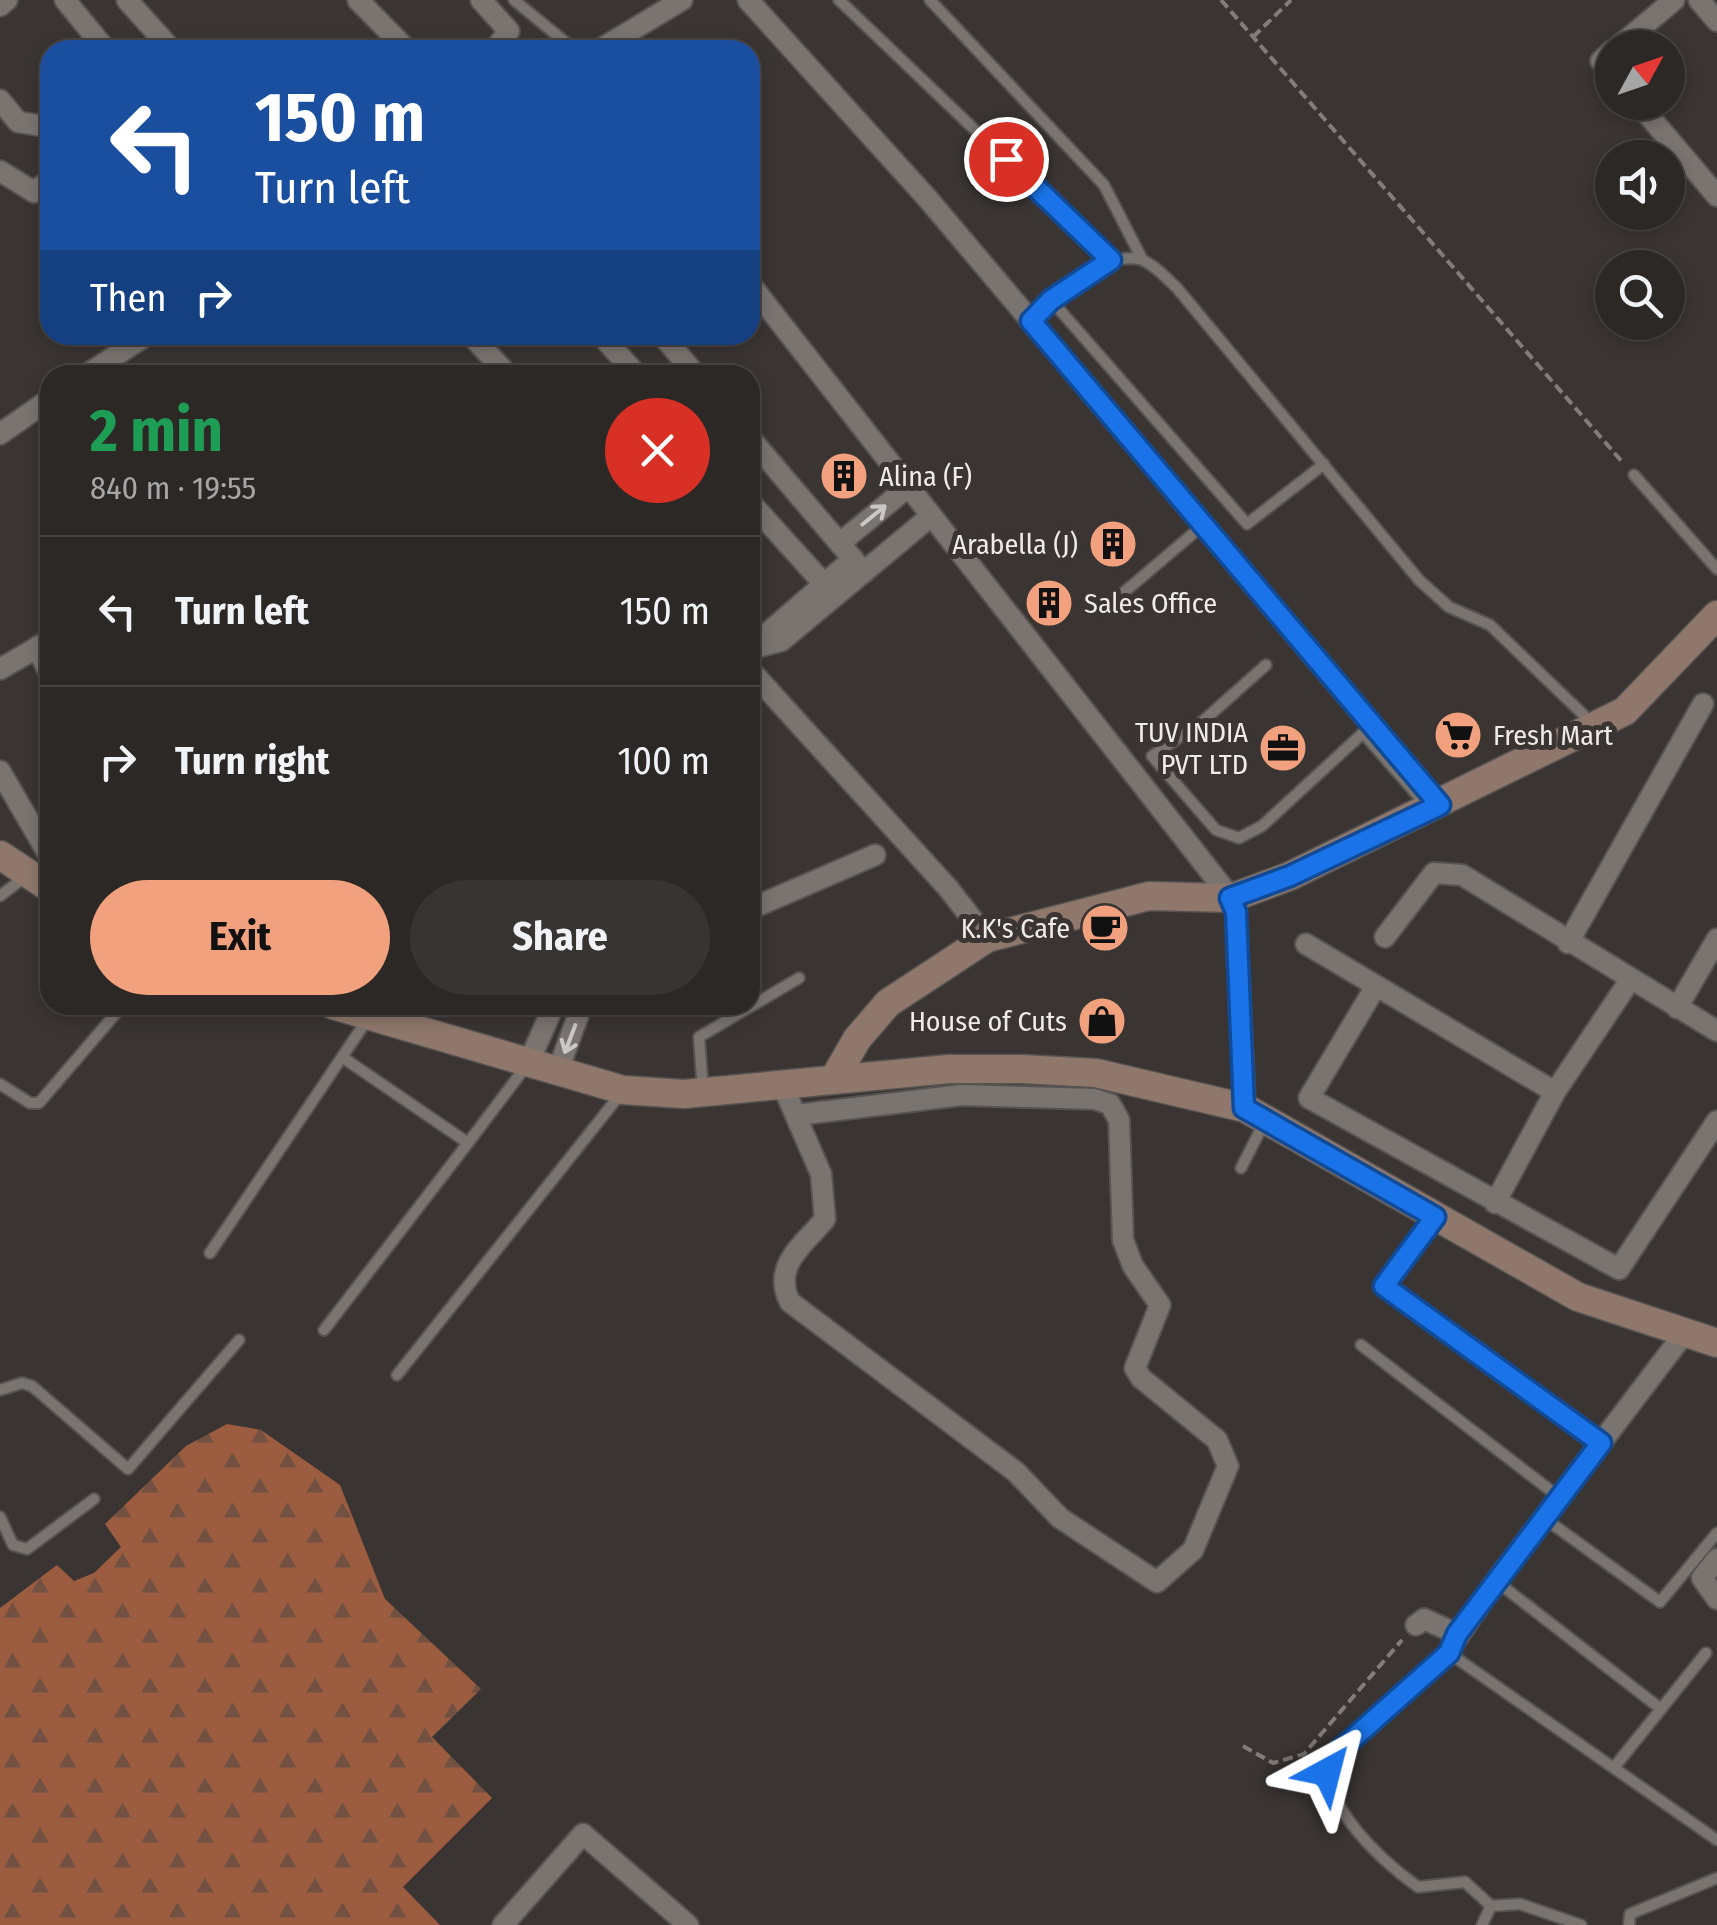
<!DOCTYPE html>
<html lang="en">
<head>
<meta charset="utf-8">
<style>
	:root { --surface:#2c2826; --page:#383432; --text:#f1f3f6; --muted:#a6a6a7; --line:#484443; --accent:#f1a17d }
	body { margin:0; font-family:"Fira Sans Condensed",sans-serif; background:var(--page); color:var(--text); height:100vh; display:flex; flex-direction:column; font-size:38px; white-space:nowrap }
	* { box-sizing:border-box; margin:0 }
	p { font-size:32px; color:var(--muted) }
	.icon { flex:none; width:55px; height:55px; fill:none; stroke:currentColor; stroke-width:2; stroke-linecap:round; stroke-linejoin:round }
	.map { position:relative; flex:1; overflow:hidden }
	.drawer { position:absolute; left:40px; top:365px; width:720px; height:650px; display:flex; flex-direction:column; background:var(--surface); border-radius:30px; box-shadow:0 5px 15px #0003,0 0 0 2px var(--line) }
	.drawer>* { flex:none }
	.top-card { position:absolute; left:40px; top:40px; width:720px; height:305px; border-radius:30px; box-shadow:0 5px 15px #0003,0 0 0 2px var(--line); background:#1a4fa0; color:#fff; overflow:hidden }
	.needle { width:65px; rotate:50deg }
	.fabs { position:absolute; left:1595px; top:30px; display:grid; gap:20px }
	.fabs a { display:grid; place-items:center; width:90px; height:90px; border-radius:50%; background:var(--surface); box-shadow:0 5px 15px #0003,0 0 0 2px var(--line); font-size:50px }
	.pin { position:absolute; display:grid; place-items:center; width:85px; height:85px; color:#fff; margin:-42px; border:5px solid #fff; border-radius:50%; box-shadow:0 2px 10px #0007 }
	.me { position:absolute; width:110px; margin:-55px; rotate:38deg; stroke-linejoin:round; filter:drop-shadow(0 0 8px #0008) }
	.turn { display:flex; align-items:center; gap:35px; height:210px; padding:0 50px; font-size:45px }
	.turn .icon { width:130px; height:130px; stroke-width:2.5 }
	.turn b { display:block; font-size:70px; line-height:85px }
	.then { display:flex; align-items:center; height:95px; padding:0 50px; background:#0003; gap:20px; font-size:38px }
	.round { display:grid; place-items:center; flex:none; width:105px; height:105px; border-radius:52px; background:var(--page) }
	.headline { display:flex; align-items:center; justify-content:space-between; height:170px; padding:0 50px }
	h1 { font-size:60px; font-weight:700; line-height:75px; color:#1e9e55 }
	.primary-button { display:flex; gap:20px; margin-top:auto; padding:20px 50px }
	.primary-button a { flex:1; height:115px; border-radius:60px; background:var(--accent); color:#111; font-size:40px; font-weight:700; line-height:115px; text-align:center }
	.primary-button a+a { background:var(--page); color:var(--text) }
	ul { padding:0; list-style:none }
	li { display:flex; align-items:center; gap:30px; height:150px; padding:0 50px; border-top:2px solid var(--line) }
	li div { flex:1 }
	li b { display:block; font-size:38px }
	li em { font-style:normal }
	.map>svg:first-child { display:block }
</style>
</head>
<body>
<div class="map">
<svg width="1717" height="1925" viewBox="0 0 1717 1925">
	<defs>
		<pattern id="forest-firs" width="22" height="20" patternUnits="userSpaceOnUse" patternTransform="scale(2.5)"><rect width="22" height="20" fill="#9c5c3f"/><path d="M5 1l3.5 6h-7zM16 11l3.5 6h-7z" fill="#725142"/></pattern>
	</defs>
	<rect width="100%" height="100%" fill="#3a3533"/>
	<!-- forest -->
	<path fill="url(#forest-firs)" d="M227,1424L261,1430L340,1485L385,1599L481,1689L432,1737L492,1798L403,1887L440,1925H0V1608L57,1565L74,1581L94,1573L121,1547L105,1524L186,1446Z"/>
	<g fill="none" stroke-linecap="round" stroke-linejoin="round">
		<!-- lane casing -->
		<g stroke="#565351" stroke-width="14">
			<g id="lane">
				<path d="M514,0L575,50"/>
				<path d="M839,0L1111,260"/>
				<path d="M930,0L1104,185L1142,259"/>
				<path d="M1051,300L1247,524L1324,464"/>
				<path d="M1031,321C1056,295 1100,252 1139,259C1152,262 1167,279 1177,288L1419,580L1449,607L1490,625L1592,723"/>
				<path d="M1634,475L1717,569"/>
				<path d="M1109,605L1202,526"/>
				<path d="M1266,665L1203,721L1152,756L1216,830L1239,838L1262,826L1363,733L1426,805"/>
				<path d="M0,896L26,876"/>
				<path d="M0,1084L30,1103H39L123,1005"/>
				<path d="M703,1091L699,1037L799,978"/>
				<path d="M468,1143L527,1065"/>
				<path d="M1241,1168L1265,1121"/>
				<path d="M1435,1218L1384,1286L1601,1443"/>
				<path d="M210,1253L369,1017"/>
				<path d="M324,1330L468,1143L342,1057"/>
				<path d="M1361,1345L1559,1497"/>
				<path d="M397,1375L623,1091"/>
				<path d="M0,1390L22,1383L32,1386L128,1469L239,1340"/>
				<path d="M0,1517L13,1545L27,1549L94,1499"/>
				<path d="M1544,1518L1660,1602L1717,1533"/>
				<path d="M1496,1581L1661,1709L1706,1653"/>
				<path d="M1616,1765L1661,1709"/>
				<path d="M1482,1925L1491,1906"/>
				<path d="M1581,1925L1520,1904L1491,1906L1465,1882L1418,1887C1382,1861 1319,1805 1331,1758L1449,1653L1717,1840"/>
				<path d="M1629,1925L1630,1914L1717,1878"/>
			</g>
		</g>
		<!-- street casing -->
		<g stroke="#565351" stroke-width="24">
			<g id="street">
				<path d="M65,0L106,50"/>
				<path d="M127,0L172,50"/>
				<path d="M358,0L407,50"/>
				<path d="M481,0L509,31L494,50"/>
				<path d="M748,0L928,199L1439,805"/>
				<path d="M1699,0L1717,21"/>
				<path d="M0,6L7,0"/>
				<path d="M1617,48L1674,0"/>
				<path d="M599,50L682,0"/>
				<path d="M1612,51L1601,61L1612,74"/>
				<path d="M0,100L18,122L50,127"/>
				<path d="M1637,102L1717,196"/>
				<path d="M0,171L34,192L50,180"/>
				<path d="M750,284L1231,898L1236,912L1245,1108"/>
				<path d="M471,335L508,375"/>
				<path d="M601,335L637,375"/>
				<path d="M662,335L696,375"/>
				<path d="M86,375L147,335"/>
				<path d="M0,434L50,399"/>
				<path d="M750,438L864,572"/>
				<path d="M750,502L824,584"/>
				<path d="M840,543L908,487"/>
				<path d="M750,644L758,647L781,641L931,516"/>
				<path d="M37,647L50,675"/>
				<path d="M758,647L771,630L853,559"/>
				<path d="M0,669L50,640"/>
				<path d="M750,670L948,888L987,938"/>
				<path d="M0,771L50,857"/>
				<path d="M750,909L875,855"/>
				<path d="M1385,937L1434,873L1462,875L1717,1031"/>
				<path d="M1568,943L1703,704"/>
				<path d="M1306,944L1555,1092"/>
				<path d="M1376,986L1309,1098L1619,1269L1717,1121"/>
				<path d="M1677,1008L1717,939"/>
				<path d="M528,1064L554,1005"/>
				<path d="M557,1073L582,1005"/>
				<path d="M782,1084L821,1174L825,1219C806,1243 771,1265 790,1302L1016,1472L1060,1518L1157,1582L1193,1550L1228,1466L1217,1440L1141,1378L1135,1368L1160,1305L1133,1266L1123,1240L1119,1120L1110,1104L1094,1099L962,1095L796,1115"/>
				<path d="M1495,1203L1555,1092L1630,980"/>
				<path d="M1717,1559L1702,1578L1717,1599"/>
				<path d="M1416,1625L1424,1619L1457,1634"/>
				<path d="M1451,1647L1496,1581L1686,1331"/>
				<path d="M503,1925L583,1834L688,1925"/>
			</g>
		</g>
		<!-- secondary casing -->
		<g stroke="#565351" stroke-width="31">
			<g id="secondary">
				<path d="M0,855L50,888"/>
				<path d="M333,1005L623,1090L684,1094L949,1069H1021L1096,1073L1245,1108L1578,1297L1717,1343"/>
				<path d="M834,1079L857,1039L888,1003L987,938L1149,896L1231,898L1290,876L1625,711L1717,615"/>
			</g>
		</g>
		<!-- path -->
		<g stroke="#827d7b" stroke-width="4" stroke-dasharray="10 5" stroke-linecap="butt">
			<path d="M1221,0L1624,464"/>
			<path d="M1253,37L1291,0"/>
			<path d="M1243,1746L1273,1763L1304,1754L1402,1640"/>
		</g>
		<!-- lane -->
		<use href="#lane" stroke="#7a7471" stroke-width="10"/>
		<!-- street -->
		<use href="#street" stroke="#7a7471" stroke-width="20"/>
		<!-- secondary -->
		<use href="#secondary" stroke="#8f776c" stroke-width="28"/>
	</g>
	<!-- one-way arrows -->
	<defs><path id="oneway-shaft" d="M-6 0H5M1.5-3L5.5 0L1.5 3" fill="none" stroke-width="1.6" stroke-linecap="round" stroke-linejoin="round" transform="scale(2.5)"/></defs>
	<g stroke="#cbc7c5">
		<use href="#oneway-shaft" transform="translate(874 515) rotate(-39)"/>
		<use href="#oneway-shaft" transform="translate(570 1039) rotate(111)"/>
	</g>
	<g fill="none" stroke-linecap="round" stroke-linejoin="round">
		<!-- route casing -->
		<g stroke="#114b97" stroke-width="25">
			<path id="route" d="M1006,159L1111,260L1051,300L1031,321L1440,805L1290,876L1230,898L1236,912L1244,1108L1435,1217L1384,1286L1601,1443L1457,1634L1449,1653L1331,1758L1327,1772"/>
		</g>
		<!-- route -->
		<use href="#route" stroke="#1a73e8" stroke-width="18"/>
	</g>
	<!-- icons -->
	<defs>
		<g id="building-disc" transform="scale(2.5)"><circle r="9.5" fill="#f1a17d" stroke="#3a3533"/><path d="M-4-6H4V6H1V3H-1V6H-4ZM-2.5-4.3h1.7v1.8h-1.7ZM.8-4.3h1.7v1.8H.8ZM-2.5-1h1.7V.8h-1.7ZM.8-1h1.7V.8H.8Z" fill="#111"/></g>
		<g id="supermarket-disc" transform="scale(2.5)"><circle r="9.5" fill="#f1a17d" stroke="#3a3533"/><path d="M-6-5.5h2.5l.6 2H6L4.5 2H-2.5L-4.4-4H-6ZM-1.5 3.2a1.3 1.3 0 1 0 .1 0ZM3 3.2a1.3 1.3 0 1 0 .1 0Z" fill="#111"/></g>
		<g id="office-disc" transform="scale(2.5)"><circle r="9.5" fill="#f1a17d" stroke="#3a3533"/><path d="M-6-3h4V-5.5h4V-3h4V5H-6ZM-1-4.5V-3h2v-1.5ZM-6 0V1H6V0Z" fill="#111"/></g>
		<g id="cafe-disc" transform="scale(2.5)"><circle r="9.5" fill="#f1a17d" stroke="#3a3533"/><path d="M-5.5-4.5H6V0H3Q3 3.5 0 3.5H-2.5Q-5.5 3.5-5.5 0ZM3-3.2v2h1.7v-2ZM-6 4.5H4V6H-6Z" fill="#111"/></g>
		<g id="shop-disc" transform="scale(2.5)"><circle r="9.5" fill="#f1a17d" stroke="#3a3533"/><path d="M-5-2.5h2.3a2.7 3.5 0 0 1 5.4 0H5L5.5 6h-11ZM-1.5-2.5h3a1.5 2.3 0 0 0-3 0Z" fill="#111"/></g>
	</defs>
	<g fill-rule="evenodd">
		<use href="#building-disc" x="844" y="476"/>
		<use href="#building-disc" x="1113" y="544"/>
		<use href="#building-disc" x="1049" y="603"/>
		<use href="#supermarket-disc" x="1458" y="735"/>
		<use href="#office-disc" x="1283" y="748"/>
		<use href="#cafe-disc" x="1105" y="928"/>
		<use href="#shop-disc" x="1102" y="1021"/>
	</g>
	<g text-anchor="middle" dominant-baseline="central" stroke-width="10" stroke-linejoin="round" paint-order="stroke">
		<!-- poi labels -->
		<g font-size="28" fill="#eeebe9" stroke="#3a3533" text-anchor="end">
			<text x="879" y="476" text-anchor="start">Alina (F)</text>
			<text x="1078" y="544">Arabella (J)</text>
			<text x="1084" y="603" text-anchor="start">Sales Office</text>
			<text x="1248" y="732">TUV INDIA<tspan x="1248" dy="32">PVT LTD</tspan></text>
			<text x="1493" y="735" text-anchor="start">Fresh Mart</text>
			<text x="1070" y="928">K.K's Cafe</text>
			<text x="1067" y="1021">House of Cuts</text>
		</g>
	</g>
</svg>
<div class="fabs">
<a><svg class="needle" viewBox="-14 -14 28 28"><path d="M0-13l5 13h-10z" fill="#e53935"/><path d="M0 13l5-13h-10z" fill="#a6a6a7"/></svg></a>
<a><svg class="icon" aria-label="sound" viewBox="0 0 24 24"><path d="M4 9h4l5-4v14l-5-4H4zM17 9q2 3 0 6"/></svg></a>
<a><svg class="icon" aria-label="search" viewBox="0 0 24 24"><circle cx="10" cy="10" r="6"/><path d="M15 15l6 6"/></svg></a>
</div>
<div class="pin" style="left:1006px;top:159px;background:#d93025"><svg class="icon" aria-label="arrive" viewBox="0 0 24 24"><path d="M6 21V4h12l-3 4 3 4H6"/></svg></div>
<svg class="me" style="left:1327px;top:1772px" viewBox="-20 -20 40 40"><path d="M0-17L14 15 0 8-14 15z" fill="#1a73e8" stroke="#fff" stroke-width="4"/></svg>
<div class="top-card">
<div class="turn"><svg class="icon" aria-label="left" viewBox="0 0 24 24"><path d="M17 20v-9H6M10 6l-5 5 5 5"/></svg><div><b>150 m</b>Turn left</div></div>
<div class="then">Then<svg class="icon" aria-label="right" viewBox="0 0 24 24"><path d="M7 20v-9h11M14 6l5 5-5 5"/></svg></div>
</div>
<section class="drawer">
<div class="headline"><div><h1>2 min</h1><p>840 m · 19:55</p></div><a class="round" style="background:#d93025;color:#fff"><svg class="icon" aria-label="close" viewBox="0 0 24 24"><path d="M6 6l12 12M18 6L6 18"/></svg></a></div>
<ul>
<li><svg class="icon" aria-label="left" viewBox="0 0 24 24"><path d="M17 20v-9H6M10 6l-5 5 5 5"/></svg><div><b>Turn left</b></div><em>150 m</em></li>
<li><svg class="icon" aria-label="right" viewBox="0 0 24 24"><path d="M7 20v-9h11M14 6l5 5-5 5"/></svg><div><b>Turn right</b></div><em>100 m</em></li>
</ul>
<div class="primary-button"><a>Exit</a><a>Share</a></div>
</section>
</div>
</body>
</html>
